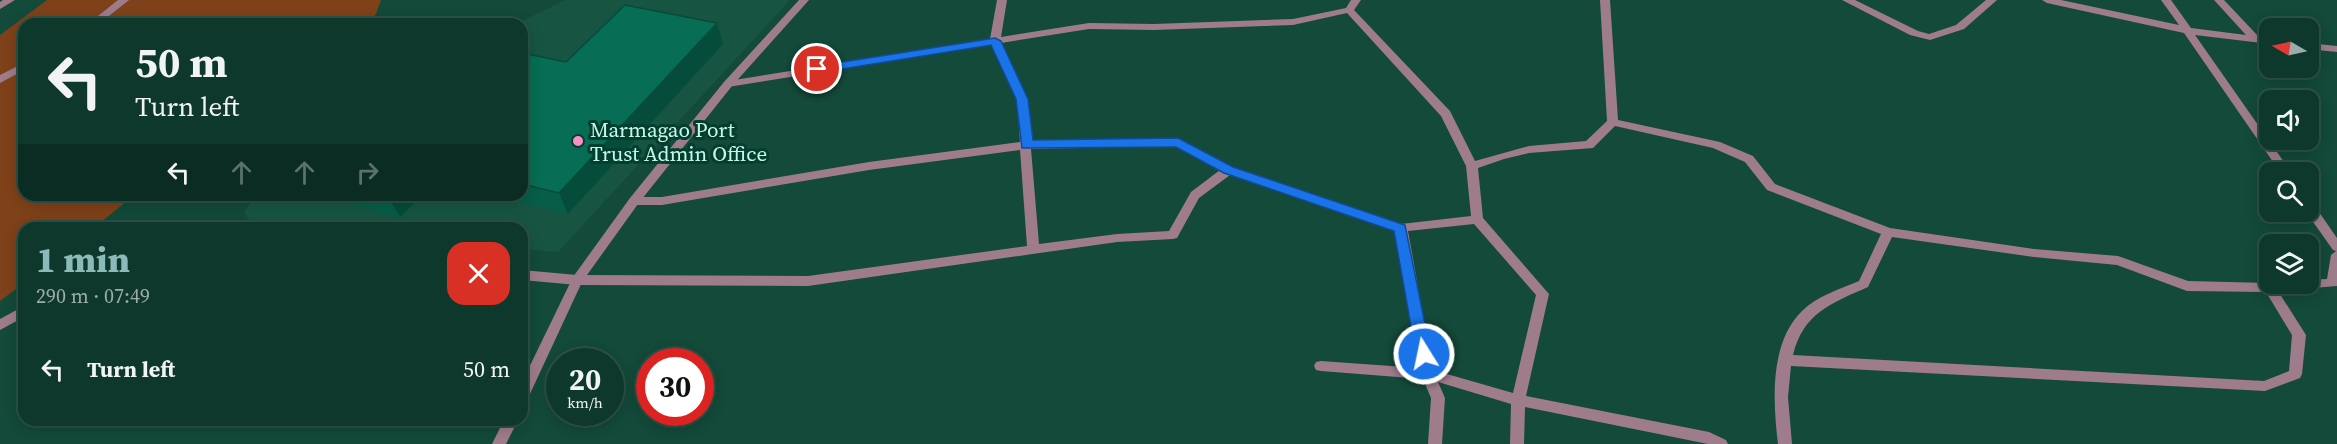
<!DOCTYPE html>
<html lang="en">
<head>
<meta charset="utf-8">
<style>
	:root { --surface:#0e382c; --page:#173f34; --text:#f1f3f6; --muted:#9baca9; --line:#2e5248; --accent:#8bbbb9 }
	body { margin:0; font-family:"Source Serif 4",serif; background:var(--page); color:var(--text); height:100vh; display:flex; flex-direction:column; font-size:22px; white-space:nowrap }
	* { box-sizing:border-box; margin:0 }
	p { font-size:20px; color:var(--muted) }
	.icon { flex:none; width:33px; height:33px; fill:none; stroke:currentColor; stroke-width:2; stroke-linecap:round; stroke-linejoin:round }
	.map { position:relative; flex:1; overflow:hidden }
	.panel { position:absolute; left:18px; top:222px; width:510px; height:204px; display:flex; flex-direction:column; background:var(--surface); border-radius:18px; box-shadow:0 3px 15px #0003,0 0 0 2px var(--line) }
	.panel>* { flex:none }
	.guide { position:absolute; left:18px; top:18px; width:510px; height:183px; border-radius:18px; box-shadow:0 3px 15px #0003,0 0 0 2px var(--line); background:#0e382c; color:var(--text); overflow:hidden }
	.needle { width:39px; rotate:279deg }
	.tools { position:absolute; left:2259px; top:18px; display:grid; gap:12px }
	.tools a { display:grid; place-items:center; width:60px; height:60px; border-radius:12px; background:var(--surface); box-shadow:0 3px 15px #0003,0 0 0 2px var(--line); font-size:30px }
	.speed { position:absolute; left:546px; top:348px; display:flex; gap:12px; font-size:30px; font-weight:700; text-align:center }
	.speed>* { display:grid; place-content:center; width:78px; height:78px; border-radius:50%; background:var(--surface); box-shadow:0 3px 15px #0003,0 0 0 2px var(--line); line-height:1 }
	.speed small { font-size:15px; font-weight:400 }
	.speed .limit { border:9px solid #d22; background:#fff; color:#111 }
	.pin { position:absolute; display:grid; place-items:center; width:51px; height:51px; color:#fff; margin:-26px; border:3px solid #fff; border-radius:50%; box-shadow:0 2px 6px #0007 }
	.me { position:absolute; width:66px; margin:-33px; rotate:350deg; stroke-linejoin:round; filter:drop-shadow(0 0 4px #0008) }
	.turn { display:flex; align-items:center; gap:21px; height:126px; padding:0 18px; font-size:27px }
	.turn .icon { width:78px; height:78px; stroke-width:2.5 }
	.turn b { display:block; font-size:42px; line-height:51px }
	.lanes { display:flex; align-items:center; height:57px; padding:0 18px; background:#0003; justify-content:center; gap:30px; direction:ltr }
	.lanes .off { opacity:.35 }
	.round { display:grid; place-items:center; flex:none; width:63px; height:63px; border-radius:18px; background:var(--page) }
	.summary { display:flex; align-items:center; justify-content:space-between; height:102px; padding:0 18px }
	h1 { font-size:36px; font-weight:800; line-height:45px; color:var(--accent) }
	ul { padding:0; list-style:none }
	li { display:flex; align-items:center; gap:18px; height:90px; padding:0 18px }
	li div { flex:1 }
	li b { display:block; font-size:22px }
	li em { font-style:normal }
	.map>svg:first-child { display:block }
</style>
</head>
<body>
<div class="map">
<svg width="2337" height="444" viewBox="0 0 2337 444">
	<rect width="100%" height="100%" fill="#134a3a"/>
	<!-- built -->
	<path fill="#175542" d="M565,0H790L558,252L522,249V228H253L244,212L256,195H522V24H517Z"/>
	<!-- green -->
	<path fill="#7f4119" d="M47,0H381L376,14L368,24H24V195H134L94,228H24V283L0,301V35Z"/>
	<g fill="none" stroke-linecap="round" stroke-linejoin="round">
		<!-- minor -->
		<g fill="#9f7c8c" fill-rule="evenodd">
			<path d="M3,0H15L0,9V2Z"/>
			<path d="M997,0H1007L1001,37L1089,23L1154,24L1293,19L1346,8L1351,0H1361L1354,10L1450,111L1475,161L1529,146L1586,141L1607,121L1600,0H1610L1618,120L1720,142L1753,156L1775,184L1890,228L2034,249L2118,256L2188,281L2308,284V280L2327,279L2331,255L2336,251L2333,250L2306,212H2308V201L2312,202L2337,238V286L2278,291L2306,335L2302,374L2300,378L2265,391L1791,366L1788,397L1792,444H1778C1773,403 1769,343 1802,311C1817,296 1840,289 1859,281L1881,234L1767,190L1745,162L1713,148L1615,126L1593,148L1529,153L1504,159L1478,168L1483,218L1549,294L1526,396L1709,432L1726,440L1728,444H1708L1525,407L1524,444H1510L1511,404L1438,382L1445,398L1442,444H1428L1431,398L1423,379L1321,371L1316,370L1314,366L1316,362L1321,361L1419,368L1395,231L1230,175L1199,198L1177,238L1173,239L1117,242L808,286L577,285L522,280V270L577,275L808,276L1027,246L1020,150L869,170L662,205H634L628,201L634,197H662L869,162L1020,142L1017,99L992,45L728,87L723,84L728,81L990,39ZM1347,13L1441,116L1466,166L1471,216L1401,224L1232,167L1178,138L1031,141L1027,99L1001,43L1089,29L1154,30L1293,25ZM1176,146L1220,170L1191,192L1169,231L1117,234L1039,244L1031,149ZM1474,224L1536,295L1513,393L1433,370L1408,231ZM1892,237L2034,257L2117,265L2187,291L2266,292L2292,335L2289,371L2264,381L1793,355C1803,313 1832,303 1868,287Z"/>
			<path d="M1842,0H1855L1918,31L1929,34L1956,25L1986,0H1997L1964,29L1930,40L1910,35Z"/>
			<path d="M2042,0H2061L2179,25L2161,0H2171L2191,28L2246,35L2214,0H2224L2258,36L2270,38V44L2195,35L2291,172H2280L2184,33L2047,3Z"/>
			<path d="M2308,43L2337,46V52L2308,49Z"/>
			<path d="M24,306V317L0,330V319Z"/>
		</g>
		<!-- tertiary -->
		<g fill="#9f7c8c" fill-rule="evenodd">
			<path d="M118,0H129L99,24H88Z"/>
			<path d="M799,0H809L732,86L638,204L582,282L529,396L527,400L522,401V382L573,277L630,198L724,82Z"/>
			<path d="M24,63V70L0,83V75Z"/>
			<path d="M504,420H518L506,444H492Z"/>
		</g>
	</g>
	<!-- wall -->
	<g fill="#065e48">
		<path d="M717,23L723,44L568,214L490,195H522V53L566,62Z"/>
		<path d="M312,195H423L400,217Z"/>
	</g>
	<!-- shaded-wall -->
	<g fill="#054c3b">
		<path d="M717,23L723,44L568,214L559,193Z"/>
		<path d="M389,195H423L400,217L388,196Z"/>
	</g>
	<!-- building -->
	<path fill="#076d54" stroke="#054c3b" stroke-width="1.5" d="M625,5L717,23L559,193L522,184V53L566,62Z"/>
	<!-- route -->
	<path fill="#1a73e8" stroke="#114b97" stroke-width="1.5" d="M995,38L1001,41L1028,99L1033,140L1178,138L1233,167L1405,225L1431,354L1429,358H1418L1416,354L1394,231L1224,173L1176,147L1022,148L1016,99L991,45L817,73L811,69L817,66Z"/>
	<!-- markers -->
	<circle fill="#fb8fc5" stroke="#033f30" stroke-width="2" cx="578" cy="141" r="6"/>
	<g text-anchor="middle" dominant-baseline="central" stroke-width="6" stroke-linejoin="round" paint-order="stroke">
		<!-- poi labels -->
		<g font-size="21" fill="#c9f7e5" stroke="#033f30" text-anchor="start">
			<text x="590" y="129">Marmagao Port<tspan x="590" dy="24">Trust Admin Office</tspan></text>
		</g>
	</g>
</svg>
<div class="tools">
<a><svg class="needle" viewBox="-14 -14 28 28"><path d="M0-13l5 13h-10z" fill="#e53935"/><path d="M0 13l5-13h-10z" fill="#9baca9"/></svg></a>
<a><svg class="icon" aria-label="sound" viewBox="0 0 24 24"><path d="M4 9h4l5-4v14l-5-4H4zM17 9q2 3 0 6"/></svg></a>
<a><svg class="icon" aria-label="search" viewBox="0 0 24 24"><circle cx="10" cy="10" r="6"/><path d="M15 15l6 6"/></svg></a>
<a><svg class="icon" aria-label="layers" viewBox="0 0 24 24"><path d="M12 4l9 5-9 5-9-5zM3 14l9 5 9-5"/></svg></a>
</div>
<div class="speed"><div>20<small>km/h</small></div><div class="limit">30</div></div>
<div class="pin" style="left:817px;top:69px;background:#d93025"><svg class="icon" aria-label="arrive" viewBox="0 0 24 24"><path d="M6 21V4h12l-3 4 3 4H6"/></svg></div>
<svg class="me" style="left:1424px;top:354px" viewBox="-20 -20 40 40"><circle r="17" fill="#1a73e8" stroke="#fff" stroke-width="3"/><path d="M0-11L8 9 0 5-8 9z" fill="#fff"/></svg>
<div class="guide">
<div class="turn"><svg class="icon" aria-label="left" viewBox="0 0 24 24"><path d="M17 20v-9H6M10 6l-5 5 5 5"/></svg><div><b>50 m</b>Turn left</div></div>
<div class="lanes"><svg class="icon" aria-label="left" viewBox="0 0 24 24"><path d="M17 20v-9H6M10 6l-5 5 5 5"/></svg><svg class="icon off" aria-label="ahead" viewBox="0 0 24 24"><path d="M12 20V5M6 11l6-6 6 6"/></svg><svg class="icon off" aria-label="ahead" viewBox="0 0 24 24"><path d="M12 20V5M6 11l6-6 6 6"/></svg><svg class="icon off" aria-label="right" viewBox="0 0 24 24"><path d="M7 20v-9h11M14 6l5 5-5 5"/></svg></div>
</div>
<section class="panel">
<div class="summary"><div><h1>1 min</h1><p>290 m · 07:49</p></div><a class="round" style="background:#d93025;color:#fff"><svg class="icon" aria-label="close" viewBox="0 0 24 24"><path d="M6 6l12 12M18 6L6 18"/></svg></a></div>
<ul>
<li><svg class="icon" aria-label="left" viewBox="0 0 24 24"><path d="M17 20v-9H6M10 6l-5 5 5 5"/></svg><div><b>Turn left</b></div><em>50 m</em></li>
</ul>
</section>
</div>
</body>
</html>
